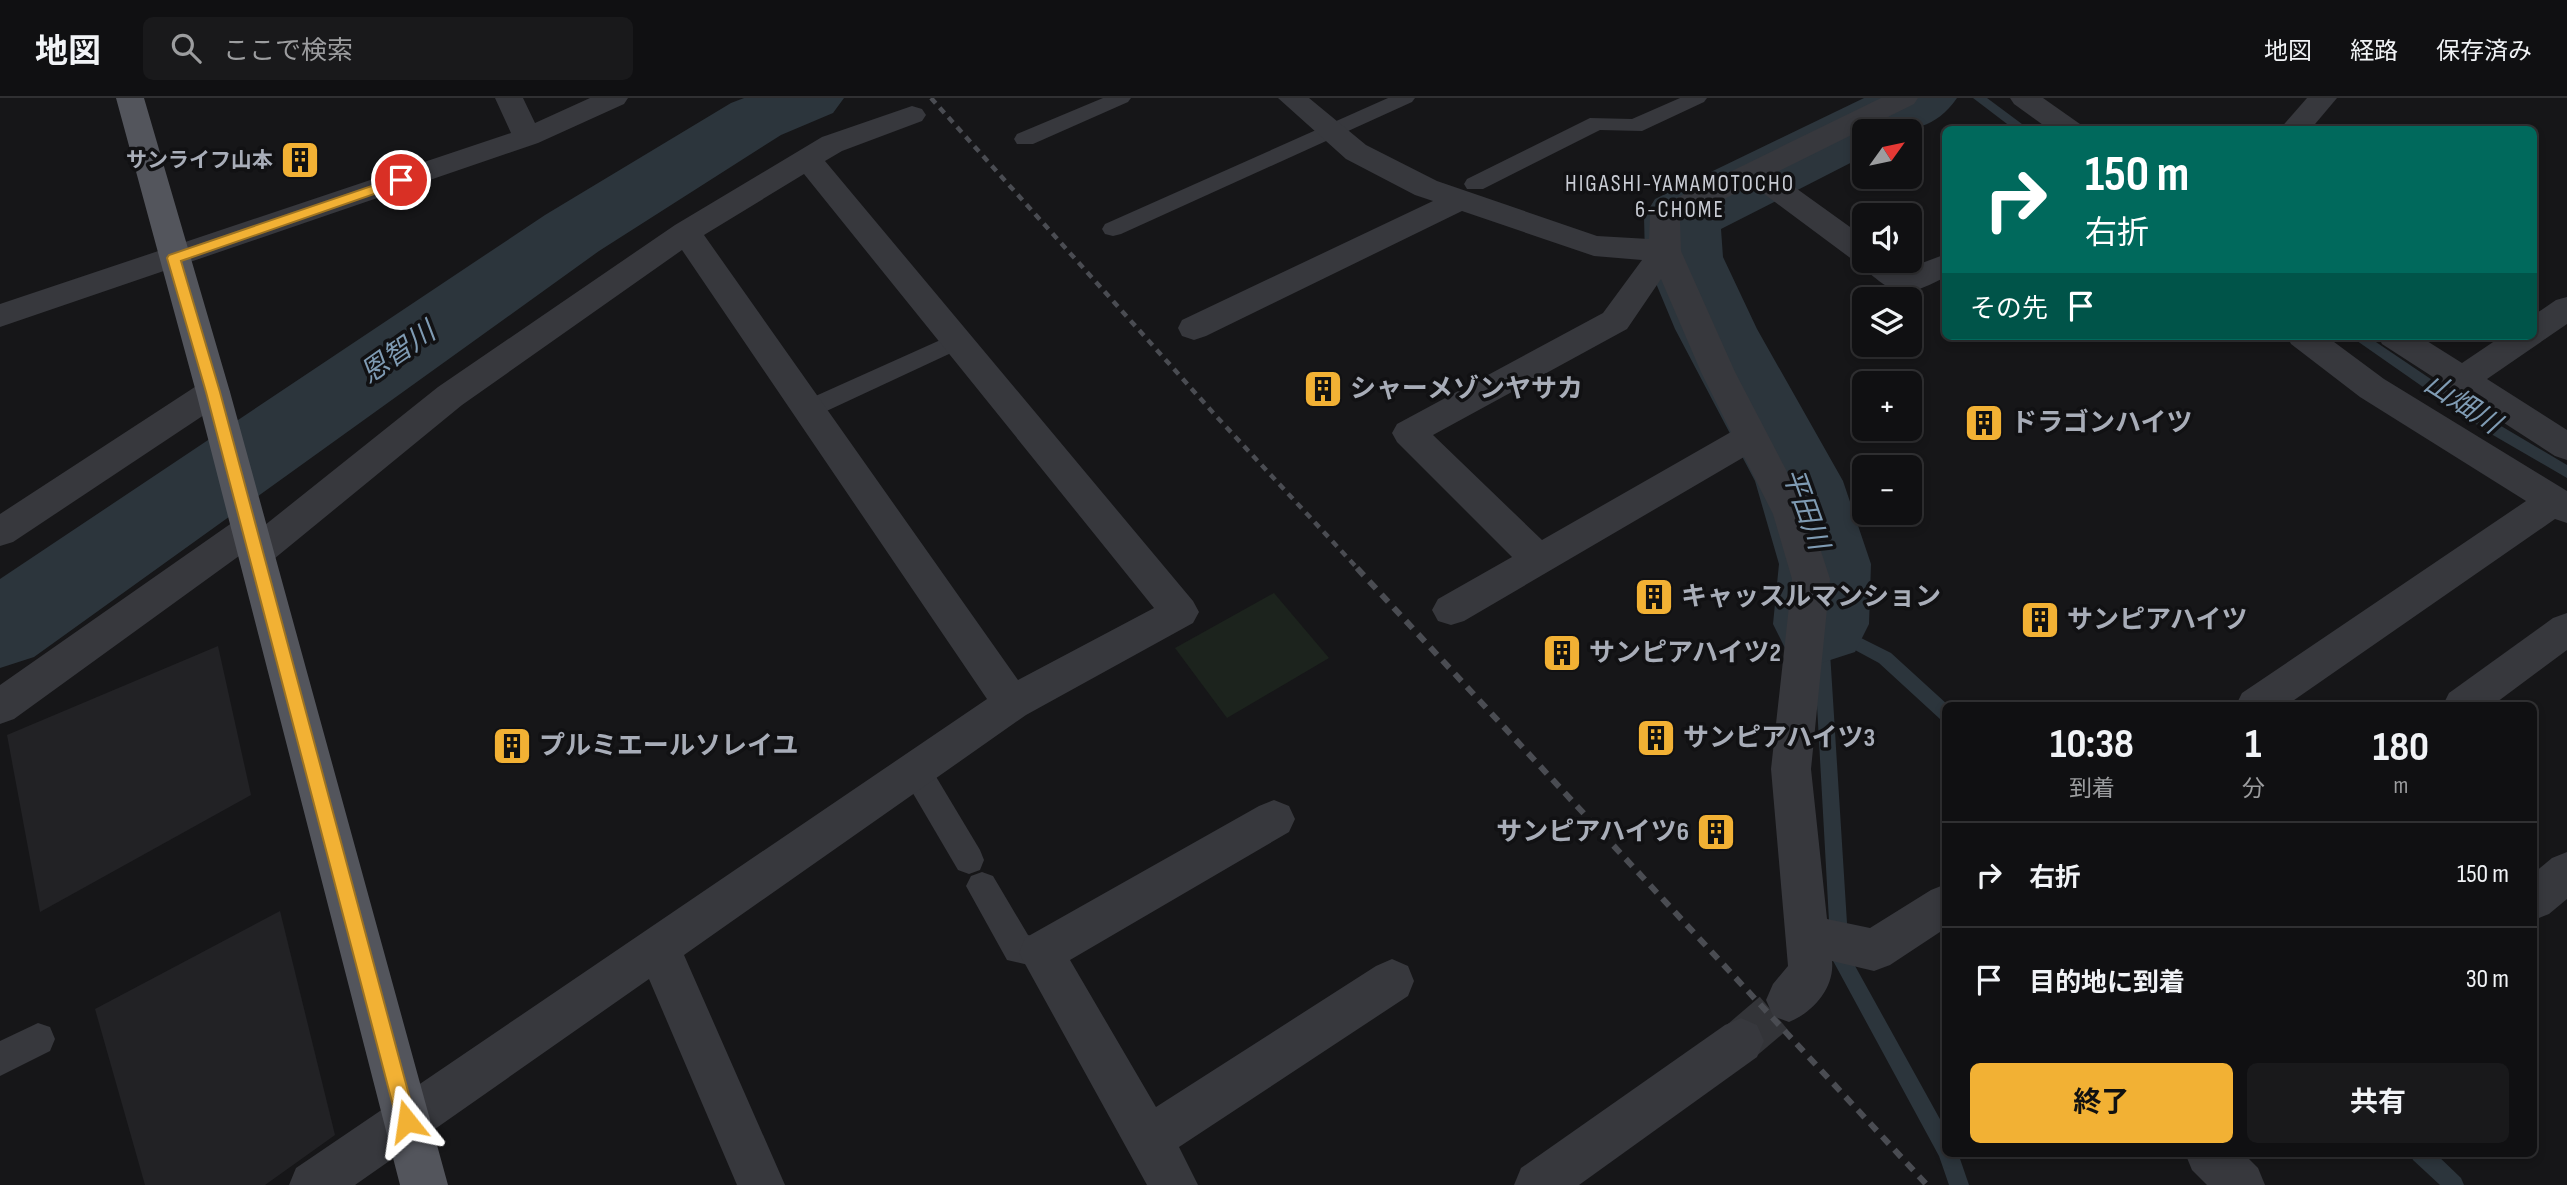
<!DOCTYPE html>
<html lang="ja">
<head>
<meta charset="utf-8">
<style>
	:root { --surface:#101012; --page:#19191b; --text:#f1f3f6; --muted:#9c9d9f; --line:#303032; --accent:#f2b134 }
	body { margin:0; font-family:"Sofia Sans Condensed","Noto Sans JP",sans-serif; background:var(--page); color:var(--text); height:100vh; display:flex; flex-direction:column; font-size:26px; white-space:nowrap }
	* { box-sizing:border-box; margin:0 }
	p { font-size:23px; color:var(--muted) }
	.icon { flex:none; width:38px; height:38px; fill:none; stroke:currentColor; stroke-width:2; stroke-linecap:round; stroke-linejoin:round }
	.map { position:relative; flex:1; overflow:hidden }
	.panel { position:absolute; left:1942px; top:604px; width:595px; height:455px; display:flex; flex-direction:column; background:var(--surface); border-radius:10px; box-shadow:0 4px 10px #0003,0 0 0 2px var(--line) }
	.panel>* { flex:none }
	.guide { position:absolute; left:1942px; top:28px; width:595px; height:214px; border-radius:10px; box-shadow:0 4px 10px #0003,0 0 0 2px var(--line); background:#00695c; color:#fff; overflow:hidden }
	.needle { width:46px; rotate:57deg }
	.fabs { position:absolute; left:1852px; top:21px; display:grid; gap:14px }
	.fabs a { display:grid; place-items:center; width:70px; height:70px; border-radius:10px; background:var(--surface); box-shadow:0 4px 10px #0003,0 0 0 2px var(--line); font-size:35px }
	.pin { position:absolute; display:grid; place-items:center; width:60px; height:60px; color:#fff; margin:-30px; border:4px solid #fff; border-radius:50%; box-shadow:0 2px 7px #0007 }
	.me { position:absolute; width:77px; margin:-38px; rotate:345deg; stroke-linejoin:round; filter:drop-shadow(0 0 5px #0008) }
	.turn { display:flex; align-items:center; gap:24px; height:147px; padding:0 28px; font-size:32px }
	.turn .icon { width:91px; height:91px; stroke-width:2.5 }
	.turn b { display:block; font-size:49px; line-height:60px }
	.then { display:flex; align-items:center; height:66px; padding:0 28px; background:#0003; gap:14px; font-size:26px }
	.eta { display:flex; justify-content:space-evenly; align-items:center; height:119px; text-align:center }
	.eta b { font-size:42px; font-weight:700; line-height:49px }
	.primary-button { display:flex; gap:14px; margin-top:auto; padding:14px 28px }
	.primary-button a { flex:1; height:80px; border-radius:10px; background:var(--accent); color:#111; font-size:28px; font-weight:700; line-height:80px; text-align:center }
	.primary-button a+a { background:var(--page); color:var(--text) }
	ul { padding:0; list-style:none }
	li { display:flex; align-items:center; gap:21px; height:105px; padding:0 28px; border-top:2px solid var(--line) }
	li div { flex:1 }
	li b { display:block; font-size:26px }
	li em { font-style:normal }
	header { display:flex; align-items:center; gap:42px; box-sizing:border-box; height:98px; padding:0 35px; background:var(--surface); border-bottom:2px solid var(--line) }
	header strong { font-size:33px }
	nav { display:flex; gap:38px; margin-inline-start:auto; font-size:24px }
	.search { width:490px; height:63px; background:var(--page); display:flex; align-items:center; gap:18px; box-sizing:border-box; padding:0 24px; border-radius:10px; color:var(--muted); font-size:26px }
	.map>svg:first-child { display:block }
</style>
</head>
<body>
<header>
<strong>地図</strong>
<div class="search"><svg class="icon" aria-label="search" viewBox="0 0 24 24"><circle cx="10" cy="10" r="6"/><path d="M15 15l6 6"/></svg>ここで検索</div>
<nav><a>地図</a><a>経路</a><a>保存済み</a></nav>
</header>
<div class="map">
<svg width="2567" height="1087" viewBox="0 0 2567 1087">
	<rect width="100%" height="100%" fill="#161618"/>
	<!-- built -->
	<g fill="#222225">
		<path d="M218,548L251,697L40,814L7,637Z"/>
		<path d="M280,813L335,1037L265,1087H145L95,911Z"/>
	</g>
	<!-- green -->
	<path fill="#1c231d" d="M1274,495L1329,560L1227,620L1175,550Z"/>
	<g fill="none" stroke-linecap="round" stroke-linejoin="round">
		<!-- stream -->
		<g fill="#2c353c" fill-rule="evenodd">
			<path d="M1973,0H1987L2030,32H2015Z"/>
			<path d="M2350,238H2367L2496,325L2567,367V380L2486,333Z"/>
			<path d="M1821,520L1891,555L1948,607L1946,623L1940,621L1879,565L1829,538L1849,857L1946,1032V1055H1958L1969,1087H1949L1939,1058L1831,859L1813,535L1815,521Z"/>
			<path d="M2410,1055H2435L2461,1080L2464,1087H2440L2413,1062Z"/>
		</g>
		<!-- river -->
		<g fill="#2c353c" fill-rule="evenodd">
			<path d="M744,0H844L833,15L781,37L599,153L34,559L0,570V481L545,117L731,5Z"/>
			<path d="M1864,0H1957C1932,36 1902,33 1864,33V58L1721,131L1723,159L1757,231L1843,383L1871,466L1869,526L1855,554L1821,565L1787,554L1773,526L1779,466L1755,383L1675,231L1645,159L1644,119L1655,101Z"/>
		</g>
		<!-- minor-tunnel -->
		<path stroke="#333438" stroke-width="43" stroke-dasharray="43 21" stroke-linecap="butt" d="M1741,943L1789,902"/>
		<!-- service -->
		<g fill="#37383d" fill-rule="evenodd">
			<path d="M1103,0H1131L1128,4L1033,46H1017L1014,41L1017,36Z"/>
			<path d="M1388,0H1415L1412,4L1121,136L1113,138L1105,136L1102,131L1105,126Z"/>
			<path d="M1680,0H1707L1704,4L1642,33L1600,32L1483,91H1467L1464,86L1467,81L1590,20L1632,21Z"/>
			<path d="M956,235L964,237L968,243L964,249L818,317L809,320L800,317L797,311L800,305Z"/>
			<path d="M915,658L926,662L980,752L984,762L980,772L969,776L958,772L904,680L900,671L904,662Z"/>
			<path d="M982,774L993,778L1028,837L1052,844L1057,855L1052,866L1041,870L1007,862L966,788L971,778Z"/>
			<path d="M38,925L50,929L55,941L50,953L0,978V943Z"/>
		</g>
		<!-- minor -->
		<g fill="#37383d" fill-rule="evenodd">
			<path d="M495,0H523L535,25L590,0H628L624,6L538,45L0,229V206L511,35Z"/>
			<path d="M1278,0H1309L1366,47L1437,83L1597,138L1649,141L1650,118L1654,111L1881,0H1918L1914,6L1775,75L1864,139V163H1895L1906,171L1946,156V179C1919,191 1906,203 1879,183C1872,177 1864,172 1859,164L1853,162L1752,87L1680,123L1681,153L1735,274L1809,416L1830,481L1811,671L1827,821L1870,830L1931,792L1946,786V830L1890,867L1874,873L1832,863C1835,890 1812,915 1789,924L1773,918L1766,902L1773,886L1788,868L1771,671L1792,481L1773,416L1744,359L1464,523L1451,527L1438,523L1432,512L1438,501L1512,459L1397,344L1392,335L1397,326L1603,215L1642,162L1594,158L1462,113L1206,238L1194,242L1182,238L1178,230L1182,222L1433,103L1415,97L1346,61ZM1661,181L1701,274L1731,334L1542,442L1433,337L1627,231Z"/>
			<path d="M2010,0H2043L2080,26L2084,32H2050L2014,6Z"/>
			<path d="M2307,0H2337L2310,32H2279Z"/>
			<path d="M912,8L922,11L926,17L922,23L842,53L825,63L1193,503L1199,514L1193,525L1026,617L684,857L785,1087H737L649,881L355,1087H289L296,1070L987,601L682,152L462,307L269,465L256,470L243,465L239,458L14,621L0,626V587L236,422L249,418L262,422L265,427L438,289L675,127L822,39ZM804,76L1154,510L1018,582L704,137Z"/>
			<path d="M2567,199V226L2487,281L2567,332V362L2555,358L2382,246L2378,238H2419L2462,265L2502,238H2534V217L2556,202Z"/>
			<path d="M2287,238H2326L2384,281L2567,393V425L2555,421L2287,607H2236L2242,595L2526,403L2360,299L2291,246Z"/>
			<path d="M213,282L225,285L230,294L225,303L13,444L0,448V416L201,285Z"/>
			<path d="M2567,515V552L2493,607H2443L2449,595L2553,520Z"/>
			<path d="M1274,702L1289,708L1295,721L1289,734L1070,862L1156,1009L1376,868L1392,861L1408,868L1414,883L1408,898L1179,1049L1198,1087H1147L1019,855L1025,840L1259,708Z"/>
			<path d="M2567,754V801L2549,816L2534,822V775L2552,760Z"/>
			<path d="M1741,920L1757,927L1764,943L1757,959L1579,1087H1514L1521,1070L1725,927Z"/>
			<path d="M2185,1055H2243L2258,1070L2265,1087H2207L2192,1072Z"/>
		</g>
		<!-- primary -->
		<path fill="#53555c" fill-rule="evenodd" d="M116,0H144L230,294L448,1087H400L196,294Z"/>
		<!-- rail-far1 -->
		<path stroke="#4a4c52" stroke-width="4.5" stroke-dasharray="7 6" stroke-linecap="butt" d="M931,0L1216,318L1359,472"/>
		<!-- rail -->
		<path stroke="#4a4c52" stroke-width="6" stroke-dasharray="10 8" stroke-linecap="butt" d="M1357,470L1927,1087"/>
	</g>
	<!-- route -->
	<path fill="#f2b134" stroke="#9d7322" stroke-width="2" d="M401,78L408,82L406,85L181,163L220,294L416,1023L414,1029L407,1032L400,1029L397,1023L206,294L167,160L169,157Z"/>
	<!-- icons -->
	<defs>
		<g id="building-square" transform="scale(2.0125)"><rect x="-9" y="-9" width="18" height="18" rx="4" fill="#f2b134" stroke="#111113"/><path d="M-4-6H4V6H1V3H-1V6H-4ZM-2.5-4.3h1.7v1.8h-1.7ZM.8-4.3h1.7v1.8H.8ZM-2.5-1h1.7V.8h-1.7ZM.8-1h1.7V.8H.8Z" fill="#111"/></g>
	</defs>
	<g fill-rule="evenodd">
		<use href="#building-square" x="300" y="62"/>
		<use href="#building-square" x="1323" y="291"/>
		<use href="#building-square" x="1984" y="325"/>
		<use href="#building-square" x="1654" y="499"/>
		<use href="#building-square" x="2040" y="522"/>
		<use href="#building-square" x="1562" y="555"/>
		<use href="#building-square" x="1656" y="640"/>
		<use href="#building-square" x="512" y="648"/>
		<use href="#building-square" x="1716" y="734"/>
	</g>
	<g text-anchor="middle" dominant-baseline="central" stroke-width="7" stroke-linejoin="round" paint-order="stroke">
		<!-- far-poi labels -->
		<g font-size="21" font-weight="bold" fill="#a8adb8" stroke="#111113" text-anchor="end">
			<text x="273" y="62">サンライフ山本</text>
		</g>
		<!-- far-neighbourhood labels -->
		<g font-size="23" letter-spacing="2" fill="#c9ccd4" stroke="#111113">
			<text x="1680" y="86">HIGASHI-YAMAMOTOCHO<tspan x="1680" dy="26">6-CHOME</tspan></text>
		</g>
		<!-- poi labels -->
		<g font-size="26" font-weight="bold" fill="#a8adb8" stroke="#111113" text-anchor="start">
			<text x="1350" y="291">シャーメゾンヤサカ</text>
			<text x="2011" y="325">ドラゴンハイツ</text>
			<text x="1681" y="499">キャッスルマンション</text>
			<text x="2067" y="522">サンピアハイツ</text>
			<text x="1589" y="555">サンピアハイツ2</text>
			<text x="1683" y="640">サンピアハイツ3</text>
			<text x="539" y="648">プルミエールソレイユ</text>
			<text x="1689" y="734" text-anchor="end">サンピアハイツ6</text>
		</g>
		<!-- water labels -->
		<g font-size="28" font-style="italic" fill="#7f9bb3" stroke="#111113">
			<text transform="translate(398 255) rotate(-35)">恩智川</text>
			<text transform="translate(2462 306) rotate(33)">山畑川</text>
			<text transform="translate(1805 411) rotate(70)">平田川</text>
		</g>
	</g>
</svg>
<div class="fabs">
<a><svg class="needle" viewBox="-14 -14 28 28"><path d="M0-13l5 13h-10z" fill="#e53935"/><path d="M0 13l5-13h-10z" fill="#9c9d9f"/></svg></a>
<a><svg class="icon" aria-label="sound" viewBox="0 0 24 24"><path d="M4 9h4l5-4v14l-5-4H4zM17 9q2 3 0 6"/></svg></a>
<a><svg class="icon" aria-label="layers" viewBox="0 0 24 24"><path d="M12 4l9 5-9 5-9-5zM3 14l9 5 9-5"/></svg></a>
<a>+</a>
<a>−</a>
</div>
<div class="pin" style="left:401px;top:82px;background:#d93025"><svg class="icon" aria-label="arrive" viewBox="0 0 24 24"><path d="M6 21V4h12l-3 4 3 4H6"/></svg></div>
<svg class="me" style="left:407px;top:1023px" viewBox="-20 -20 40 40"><path d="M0-17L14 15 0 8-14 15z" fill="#f2b134" stroke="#fff" stroke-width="4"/></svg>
<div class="guide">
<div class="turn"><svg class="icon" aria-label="right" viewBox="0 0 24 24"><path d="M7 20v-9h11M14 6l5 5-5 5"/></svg><div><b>150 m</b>右折</div></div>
<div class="then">その先<svg class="icon" aria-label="arrive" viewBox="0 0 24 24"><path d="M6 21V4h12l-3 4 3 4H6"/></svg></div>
</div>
<section class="panel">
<div class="eta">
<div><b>10:38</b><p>到着</p></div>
<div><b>1</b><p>分</p></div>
<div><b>180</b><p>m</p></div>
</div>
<ul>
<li><svg class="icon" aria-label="right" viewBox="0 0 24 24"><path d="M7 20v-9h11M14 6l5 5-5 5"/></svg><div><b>右折</b></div><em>150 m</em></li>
<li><svg class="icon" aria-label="arrive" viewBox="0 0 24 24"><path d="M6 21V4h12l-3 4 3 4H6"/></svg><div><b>目的地に到着</b></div><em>30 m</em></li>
</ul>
<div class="primary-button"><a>終了</a><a>共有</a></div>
</section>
</div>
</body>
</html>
